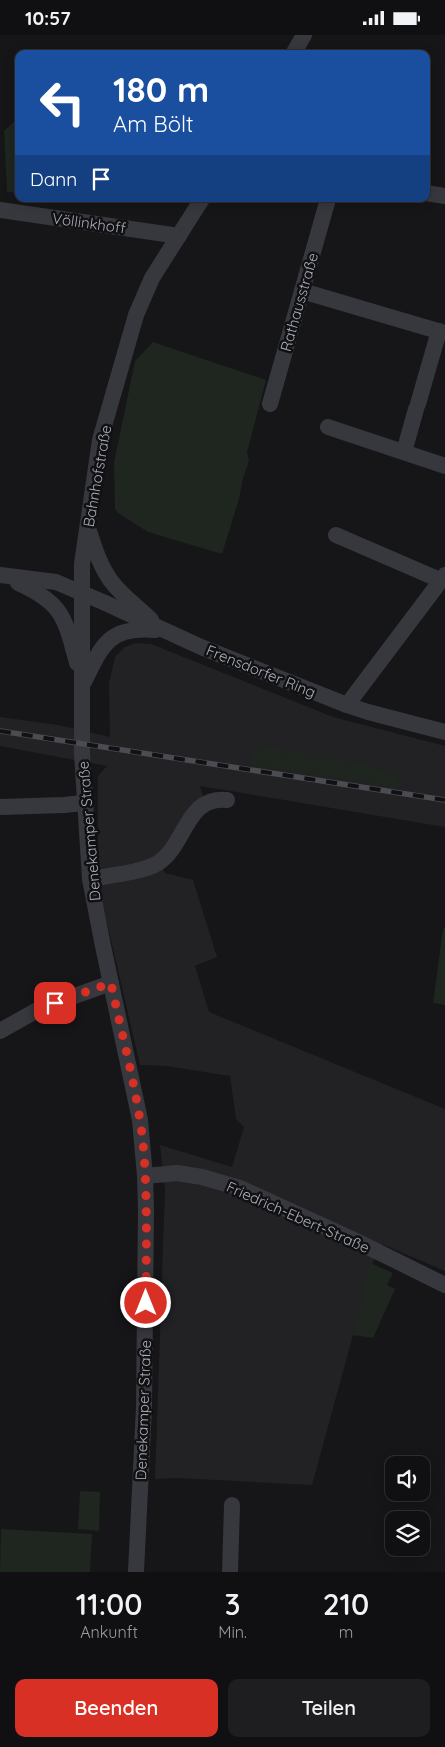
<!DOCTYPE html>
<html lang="de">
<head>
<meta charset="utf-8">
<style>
	:root { --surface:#101012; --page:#1e1e20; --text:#f1f3f6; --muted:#9c9d9f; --line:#303032; --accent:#d93025 }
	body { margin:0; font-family:Quicksand,sans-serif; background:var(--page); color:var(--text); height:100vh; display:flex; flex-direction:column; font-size:19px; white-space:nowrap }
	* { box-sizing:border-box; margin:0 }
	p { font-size:16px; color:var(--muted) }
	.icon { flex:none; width:28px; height:28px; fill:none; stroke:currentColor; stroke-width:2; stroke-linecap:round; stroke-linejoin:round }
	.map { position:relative; height:1537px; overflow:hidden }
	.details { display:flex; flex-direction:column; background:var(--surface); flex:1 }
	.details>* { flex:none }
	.hud { position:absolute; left:15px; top:15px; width:415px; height:152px; border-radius:10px; box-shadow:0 2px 12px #0003,0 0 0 1px var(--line); background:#1a4fa0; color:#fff; overflow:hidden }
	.fabs { position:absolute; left:385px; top:1421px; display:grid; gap:10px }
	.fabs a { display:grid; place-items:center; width:45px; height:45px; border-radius:10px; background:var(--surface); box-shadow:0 2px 12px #0003,0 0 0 1px var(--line); font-size:25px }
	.pin { position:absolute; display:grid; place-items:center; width:42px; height:42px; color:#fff; margin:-21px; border-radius:10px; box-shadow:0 2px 8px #0006 }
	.me { position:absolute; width:55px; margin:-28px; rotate:0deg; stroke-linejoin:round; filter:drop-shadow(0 0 4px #0008) }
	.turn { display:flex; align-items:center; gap:18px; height:105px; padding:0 15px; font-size:22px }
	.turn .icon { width:65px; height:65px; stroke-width:2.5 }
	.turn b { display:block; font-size:35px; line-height:42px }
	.then { display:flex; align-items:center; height:48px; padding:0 15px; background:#0003; gap:10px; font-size:19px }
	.eta { display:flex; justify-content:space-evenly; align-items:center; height:85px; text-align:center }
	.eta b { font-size:30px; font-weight:600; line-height:35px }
	.cta { display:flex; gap:10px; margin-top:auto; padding:10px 15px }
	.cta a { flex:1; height:58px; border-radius:10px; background:var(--accent); color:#fff; font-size:20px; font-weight:600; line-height:58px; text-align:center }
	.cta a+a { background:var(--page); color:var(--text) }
	.status { display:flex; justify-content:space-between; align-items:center; height:35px; padding:0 25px; background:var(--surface); direction:ltr }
	.status svg { height:14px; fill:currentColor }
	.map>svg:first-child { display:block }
</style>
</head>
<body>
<div class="status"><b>10:57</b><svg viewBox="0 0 49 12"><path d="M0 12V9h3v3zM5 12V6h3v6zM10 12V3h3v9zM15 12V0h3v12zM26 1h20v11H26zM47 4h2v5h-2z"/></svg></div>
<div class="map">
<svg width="445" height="1537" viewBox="0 0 445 1537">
	<rect width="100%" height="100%" fill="#161618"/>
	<!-- built -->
	<path fill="#222225" d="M136,608L151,609L333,682L445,711V792L200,751L206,771L163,834L165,838L193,845L217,922L195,931L209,977L445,1074V1236L382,1209L373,1227L312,1450L176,1443L155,1444L165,1155L160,1110L232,1132L244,1092L236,1084L230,1041L166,1031L140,1030L98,849V741L107,731L0,711V682L58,690L110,702L109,648L115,622L125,612Z"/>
	<!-- green -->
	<g fill="#1e261f">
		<path d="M19,82V158L7,157L4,96Z"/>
		<path d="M153,307L266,345L247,417L249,426L243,443L239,464L222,519L148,497L118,478L115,474L114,428L135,326Z"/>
		<path d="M255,709L280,713V718L288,719L289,714L313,719V723L321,724L323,721L346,725V729L355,730V726L400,743L398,752L252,730Z"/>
		<path d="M445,893V970L433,968L443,894Z"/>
		<path d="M370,1228L393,1238L387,1250L395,1254L373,1303L353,1300Z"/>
		<path d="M80,1456L100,1457L99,1496L78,1494Z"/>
		<path d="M1,1494L92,1499L90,1537H0Z"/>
	</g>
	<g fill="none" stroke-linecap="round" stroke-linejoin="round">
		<!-- minor -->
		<g stroke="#37383d" stroke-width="16">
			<path d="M293,19L304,0"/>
			<path d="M426,158L445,161"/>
			<path d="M0,175L179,201"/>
			<path d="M302,256L445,298"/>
			<path d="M270,369L328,164"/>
			<path d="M418,369L439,296"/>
			<path d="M328,392L445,431"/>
			<path d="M404,417L416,374"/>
			<path d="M89,496C95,514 100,531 111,546C122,561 138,572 151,585"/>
			<path d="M336,500L440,545"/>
			<path d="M0,540L56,547L103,567L201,612L347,670L368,677L445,697"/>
			<path d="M18,548C63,568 65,583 77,628"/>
			<path d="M84,647C102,610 109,591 155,595"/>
			<path d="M347,670L445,540"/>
			<path d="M0,772L64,770L84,768"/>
			<path d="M90,844C110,840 141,838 158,828C186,810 186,760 227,765"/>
			<path d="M0,996L41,973L111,948"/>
			<path d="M145,1141L177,1138L202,1142L240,1153L354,1205L445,1250"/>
			<path d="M136,1537L144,1372L146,1174L145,1141L140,1085L103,911L90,844L82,718V529L100,405L136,280L152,243L202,164"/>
			<path d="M230,1537L232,1470"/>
		</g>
		<!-- rail casing -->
		<g stroke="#4a4c52" stroke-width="5.5">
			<path id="rail" d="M0,696L445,765"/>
		</g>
		<!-- rail -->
		<use href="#rail" stroke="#111113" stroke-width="4" stroke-dasharray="11" stroke-linecap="butt"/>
	</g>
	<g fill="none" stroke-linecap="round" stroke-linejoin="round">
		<!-- route -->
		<path stroke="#d93025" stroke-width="9" stroke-dasharray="0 16.2" d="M55,968L111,948C122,1001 137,1054 143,1108C148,1161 146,1214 146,1268"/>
	</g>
	<g text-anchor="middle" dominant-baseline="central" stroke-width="5" stroke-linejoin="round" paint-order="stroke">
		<!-- street labels -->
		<g font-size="15" fill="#a8adb8" stroke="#111113">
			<text transform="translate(89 188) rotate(8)">Völlinkhoff</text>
			<text transform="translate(299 267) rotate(-74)">Rathausstraße</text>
			<text transform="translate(97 441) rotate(-80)">Bahnhofstraße</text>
			<text transform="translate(261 636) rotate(22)">Frensdorfer Ring</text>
			<text transform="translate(89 796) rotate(-95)">Denekamper Straße</text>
			<text transform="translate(298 1182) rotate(24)">Friedrich-Ebert-Straße</text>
			<text transform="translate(143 1375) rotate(-88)">Denekamper Straße</text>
		</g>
	</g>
</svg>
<div class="fabs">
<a><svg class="icon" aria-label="sound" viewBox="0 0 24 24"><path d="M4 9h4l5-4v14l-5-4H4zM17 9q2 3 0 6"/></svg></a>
<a><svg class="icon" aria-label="layers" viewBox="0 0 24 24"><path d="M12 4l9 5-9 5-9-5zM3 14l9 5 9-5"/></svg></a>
</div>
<div class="pin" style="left:55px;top:968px;background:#d93025"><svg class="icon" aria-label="arrive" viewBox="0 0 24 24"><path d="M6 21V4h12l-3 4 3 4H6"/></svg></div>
<svg class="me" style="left:146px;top:1268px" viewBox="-20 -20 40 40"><circle r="17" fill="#d93025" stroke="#fff" stroke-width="3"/><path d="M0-11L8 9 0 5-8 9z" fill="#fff"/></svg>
<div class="hud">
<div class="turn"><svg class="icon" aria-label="left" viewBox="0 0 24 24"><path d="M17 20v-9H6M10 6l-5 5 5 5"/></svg><div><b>180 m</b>Am Bölt</div></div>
<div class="then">Dann<svg class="icon" aria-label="arrive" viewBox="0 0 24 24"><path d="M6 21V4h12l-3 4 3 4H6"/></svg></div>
</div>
</div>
<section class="details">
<div class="eta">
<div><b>11:00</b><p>Ankunft</p></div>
<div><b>3</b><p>Min.</p></div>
<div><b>210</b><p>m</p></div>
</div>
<div class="cta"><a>Beenden</a><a>Teilen</a></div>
</section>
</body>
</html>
